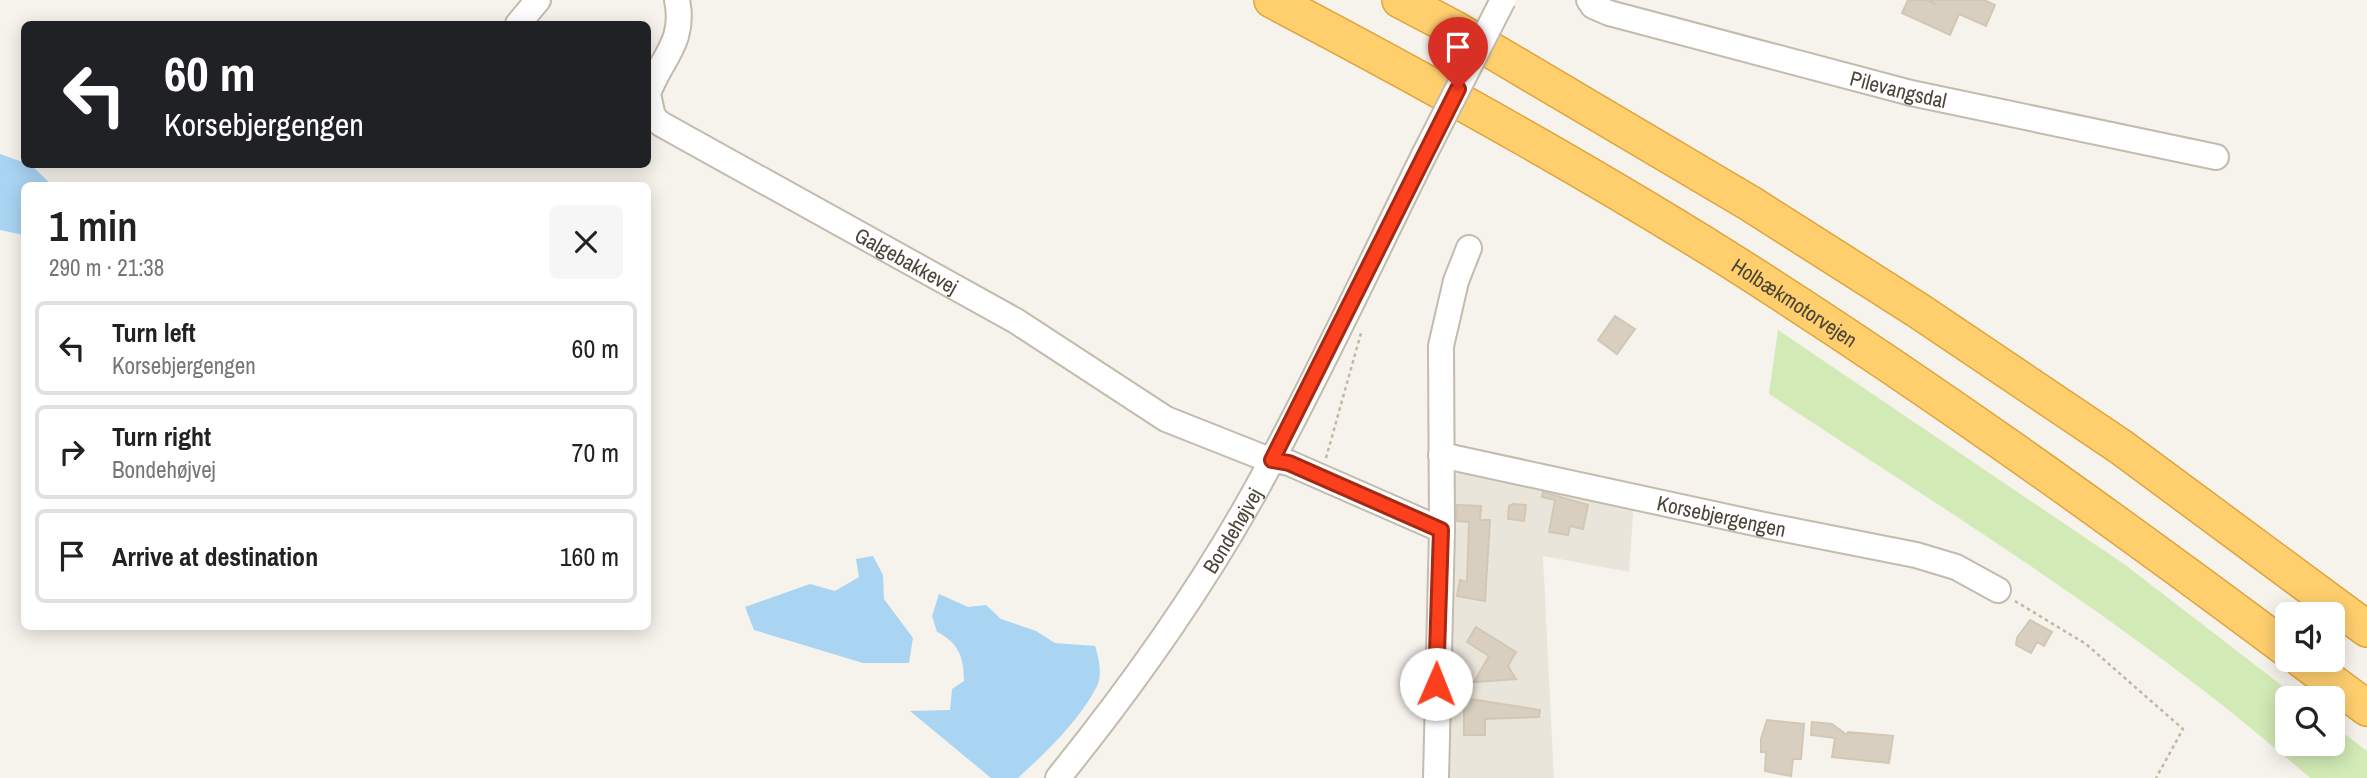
<!DOCTYPE html>
<html lang="en">
<head>
<meta charset="utf-8">
<style>
	:root { --surface:#fff; --page:#f6f6f6; --text:#222; --muted:#767676; --line:#e0e0e0 }
	body { margin:0; font-family:"Archivo Narrow",sans-serif; background:var(--page); color:var(--text); height:100vh; display:flex; flex-direction:column; font-size:26px; white-space:nowrap }
	* { box-sizing:border-box; margin:0 }
	p { font-size:23px; color:var(--muted) }
	.icon { flex:none; width:38px; height:38px; fill:none; stroke:currentColor; stroke-width:2; stroke-linecap:round; stroke-linejoin:round }
	.map { position:relative; flex:1; overflow:hidden }
	.details { position:absolute; left:21px; top:182px; width:630px; height:448px; display:flex; flex-direction:column; background:var(--surface); border-radius:10px; box-shadow:0 4px 18px #0003 }
	.details>* { flex:none }
	.top-card { position:absolute; left:21px; top:21px; width:630px; height:147px; border-radius:10px; box-shadow:0 4px 18px #0003; background:#202124; color:#fff; overflow:hidden }
	.controls { position:absolute; left:2275px; top:602px; display:grid; gap:14px }
	.controls a { display:grid; place-items:center; width:70px; height:70px; border-radius:10px; background:var(--surface); box-shadow:0 4px 18px #0003; font-size:35px }
	.pin { position:absolute; display:grid; place-items:center; width:60px; height:60px; color:#fff; margin:-72px -30px; border-radius:50% 50% 50% 0; rotate:-45deg; box-shadow:0 0 7px #0007 }
	.pin .icon { rotate:45deg }
	.me { position:absolute; width:77px; margin:-38px; rotate:1deg; stroke-linejoin:round; filter:drop-shadow(0 0 5px #0008) }
	.turn { display:flex; align-items:center; gap:24px; height:147px; padding:0 28px; font-size:32px }
	.turn .icon { width:91px; height:91px; stroke-width:2.5 }
	.turn b { display:block; font-size:49px; line-height:60px }
	.round { display:grid; place-items:center; flex:none; width:74px; height:74px; border-radius:10px; background:var(--page) }
	.headline { display:flex; align-items:center; justify-content:space-between; height:119px; padding:0 28px }
	h1 { font-size:42px; font-weight:600; line-height:52px }
	ul { padding:0; list-style:none }
	li { display:flex; align-items:center; gap:21px; height:94px; margin:0 14px 10px; padding:0 14px; border:4px solid var(--line); border-radius:10px }
	li div { flex:1 }
	li b { display:block; font-size:26px }
	li em { font-style:normal }
	.map>svg:first-child { display:block }
</style>
</head>
<body>
<div class="map">
<svg width="2367" height="778" viewBox="0 0 2367 778">
	<rect width="100%" height="100%" fill="#f6f3ec"/>
	<!-- residential -->
	<path fill="#eae5da" d="M1473,468L1634,502L1629,572L1543,556L1554,778H1449L1453,479L1459,471Z"/>
	<!-- green -->
	<path fill="#d2eab5" d="M1778,330L2124,564L2298,698H2287V744H2333V725L2367,751V778H2310C2144,632 1953,515 1769,394Z"/>
	<!-- water -->
	<g fill="#a9d4f2">
		<path d="M0,154L31,165L52,185L24,186V235L0,230Z"/>
		<path d="M873,556L883,575L884,599L913,638L909,663H863L754,630L745,607L810,584L835,591L859,577L856,559Z"/>
		<path d="M939,594L968,607L986,605L1001,619L1036,631L1055,643L1095,646C1099,658 1103,677 1096,688C1078,722 1046,752 1018,778H991L910,711L950,710L952,689L964,681C964,658 959,643 937,632L932,616Z"/>
	</g>
	<!-- building -->
	<g fill="#d8cfc1" stroke="#d3c7b4" stroke-width="2">
		<path d="M1908,0H1926L1936,5L1930,0H1984L1995,5L1986,26L1959,14L1950,35L1902,13Z"/>
		<path d="M1615,316L1635,329L1617,354L1598,340Z"/>
		<path d="M1543,492L1588,505L1583,529L1570,526L1568,535L1549,532L1555,500L1542,497Z"/>
		<path d="M1513,504L1526,505L1524,521L1508,519L1509,506Z"/>
		<path d="M1457,505L1481,506L1480,520H1490L1485,601L1457,596L1460,580L1467,582L1469,522L1457,521Z"/>
		<path d="M2030,620L2052,632L2044,646L2037,642L2031,653L2016,645L2017,638Z"/>
		<path d="M1476,627L1516,652L1508,666L1516,679L1474,682L1489,656L1467,642Z"/>
		<path d="M1464,698L1540,710L1539,717L1485,719V735H1464Z"/>
		<path d="M1767,720L1804,724L1801,759H1793L1791,776L1765,771L1766,752H1761V739Z"/>
		<path d="M1812,722L1832,724L1847,735L1848,732L1893,736L1889,763L1832,757L1835,738L1811,735Z"/>
	</g>
	<g fill="none" stroke-linecap="round" stroke-linejoin="round">
		<!-- minor casing -->
		<g stroke="#c2bbae" stroke-width="28">
			<g id="minor">
				<path id="s1" d="M677,0C686,43 660,59 648,94L653,117L661,124L1016,321L1166,419L1262,457L1289,463L1442,530"/>
				<path id="s2" d="M1589,0L1593,6L1609,13L1911,93L2216,157"/>
				<path d="M518,24L538,0"/>
				<path id="s3" d="M1441,455L1764,525L1916,555L1956,567L1998,590"/>
				<path id="s4" d="M1058,778C1138,679 1214,571 1273,458C1326,359 1374,256 1424,155"/>
				<path d="M1436,778L1442,530L1441,346L1456,281L1469,248"/>
			</g>
		</g>
		<!-- highway casing -->
		<g stroke="#e0a43c" stroke-width="38">
			<g id="highway">
				<path id="s5" d="M1272,0C1424,80 1574,163 1720,254C1915,377 2102,511 2287,649"/>
				<path d="M1400,0L1457,30L1751,204L1919,311L2121,447L2367,629"/>
				<path d="M2302,660L2367,708"/>
			</g>
		</g>
		<!-- path -->
		<g stroke="#c4b79f" stroke-width="2.5" stroke-dasharray="3.5 3.5" stroke-linecap="butt">
			<path d="M1326,458L1361,333"/>
			<path d="M2015,601L2086,644L2183,729L2156,778"/>
		</g>
		<!-- minor -->
		<use href="#minor" stroke="#fff" stroke-width="24"/>
		<!-- highway -->
		<use href="#highway" stroke="#ffcf6e" stroke-width="35"/>
		<!-- minor-bridge casing -->
		<g stroke="#c2bbae" stroke-width="28" stroke-linecap="butt">
			<path id="minor-bridge" d="M1424,155L1503,0"/>
		</g>
		<!-- minor-bridge -->
		<use href="#minor-bridge" stroke="#fff" stroke-width="24"/>
	</g>
	<g fill="none" stroke-linecap="round" stroke-linejoin="round">
		<!-- route casing -->
		<g stroke="#a42913" stroke-width="18">
			<path id="route" d="M1436,684L1441,530L1289,463L1272,460L1458,89"/>
		</g>
		<!-- route -->
		<use href="#route" stroke="#fc3f1d" stroke-width="12"/>
	</g>
	<g text-anchor="middle" dominant-baseline="central" stroke-width="5" stroke-linejoin="round" paint-order="stroke">
		<!-- street labels -->
		<g font-size="21" fill="#4b4439" stroke="#fff">
			<text stroke="none"><textPath href="#s2" startOffset="324">Pilevangsdal</textPath></text>
			<text stroke="none"><textPath href="#s1" startOffset="416">Galgebakkevej</textPath></text>
			<text stroke="none"><textPath href="#s5" startOffset="604">Holbækmotorvejen</textPath></text>
			<text stroke="none"><textPath href="#s3" startOffset="287">Korsebjergengen</textPath></text>
			<text stroke="none"><textPath href="#s4" startOffset="303">Bondehøjvej</textPath></text>
		</g>
	</g>
</svg>
<div class="controls">
<a><svg class="icon" aria-label="sound" viewBox="0 0 24 24"><path d="M4 9h4l5-4v14l-5-4H4zM17 9q2 3 0 6"/></svg></a>
<a><svg class="icon" aria-label="search" viewBox="0 0 24 24"><circle cx="10" cy="10" r="6"/><path d="M15 15l6 6"/></svg></a>
</div>
<div class="pin" style="left:1458px;top:89px;background:#d93025"><svg class="icon" aria-label="arrive" viewBox="0 0 24 24"><path d="M6 21V4h12l-3 4 3 4H6"/></svg></div>
<svg class="me" style="left:1436px;top:684px" viewBox="-20 -20 40 40"><circle r="19" fill="#fff"/><path d="M0-13L10 11 0 6-10 11z" fill="#fc3f1d"/></svg>
<div class="top-card">
<div class="turn"><svg class="icon" aria-label="left" viewBox="0 0 24 24"><path d="M17 20v-9H6M10 6l-5 5 5 5"/></svg><div><b>60 m</b>Korsebjergengen</div></div>
</div>
<section class="details">
<div class="headline"><div><h1>1 min</h1><p>290 m · 21:38</p></div><a class="round"><svg class="icon" aria-label="close" viewBox="0 0 24 24"><path d="M6 6l12 12M18 6L6 18"/></svg></a></div>
<ul>
<li><svg class="icon" aria-label="left" viewBox="0 0 24 24"><path d="M17 20v-9H6M10 6l-5 5 5 5"/></svg><div><b>Turn left</b><p>Korsebjergengen</p></div><em>60 m</em></li>
<li><svg class="icon" aria-label="right" viewBox="0 0 24 24"><path d="M7 20v-9h11M14 6l5 5-5 5"/></svg><div><b>Turn right</b><p>Bondehøjvej</p></div><em>70 m</em></li>
<li><svg class="icon" aria-label="arrive" viewBox="0 0 24 24"><path d="M6 21V4h12l-3 4 3 4H6"/></svg><div><b>Arrive at destination</b></div><em>160 m</em></li>
</ul>
</section>
</div>
</body>
</html>
